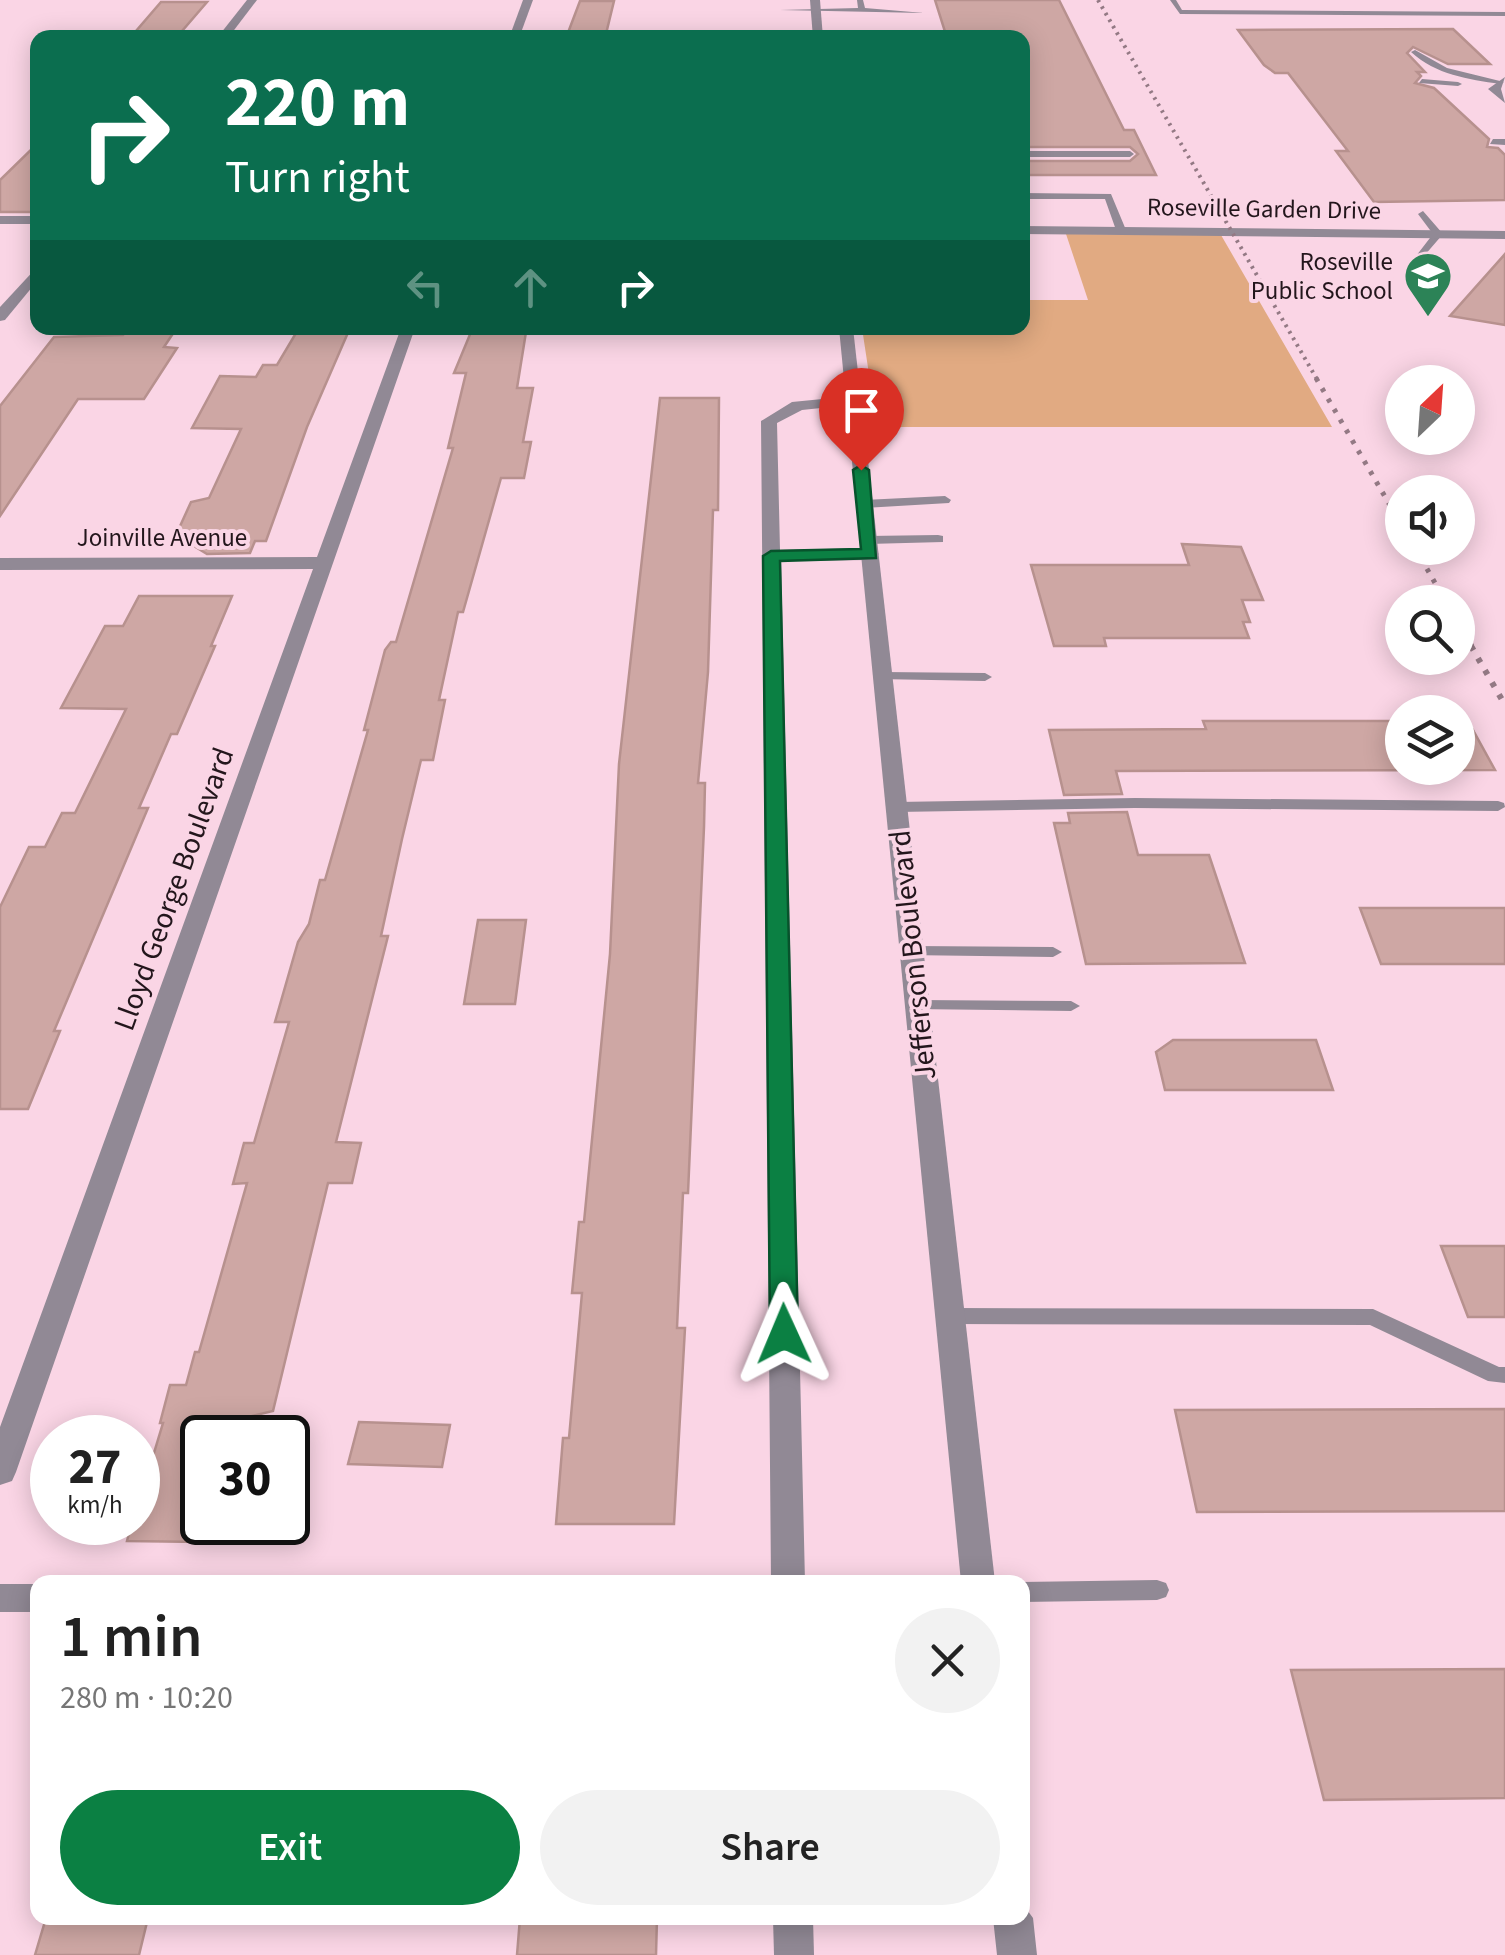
<!DOCTYPE html>
<html lang="en">
<head>
<meta charset="utf-8">
<style>
	:root { --surface:#fff; --page:#f2f2f2; --text:#222; --muted:#767676; --accent:#0b8043 }
	body { margin:0; font-family:"Source Sans 3",sans-serif; background:var(--page); color:var(--text); height:100vh; display:flex; flex-direction:column; font-size:38px; white-space:nowrap }
	* { box-sizing:border-box; margin:0 }
	p { font-size:32px; color:var(--muted) }
	.icon { flex:none; width:55px; height:55px; fill:none; stroke:currentColor; stroke-width:2; stroke-linecap:round; stroke-linejoin:round }
	.map { position:relative; flex:1; overflow:hidden }
	.panel { position:absolute; left:30px; top:1575px; width:1000px; height:350px; display:flex; flex-direction:column; background:var(--surface); border-radius:20px; box-shadow:0 5px 25px #0003 }
	.panel>* { flex:none }
	.guide { position:absolute; left:30px; top:30px; width:1000px; height:305px; border-radius:20px; box-shadow:0 5px 25px #0003; background:#0b6e4f; color:#fff; overflow:hidden }
	.needle { width:65px; rotate:25deg }
	.tools { position:absolute; left:1385px; top:365px; display:grid; gap:20px }
	.tools a { display:grid; place-items:center; width:90px; height:90px; border-radius:50%; background:var(--surface); box-shadow:0 5px 25px #0003; font-size:50px }
	.speed { position:absolute; left:30px; top:1415px; display:flex; gap:20px; font-size:50px; font-weight:700; text-align:center }
	.speed>* { display:grid; place-content:center; width:130px; height:130px; border-radius:50%; background:var(--surface); box-shadow:0 5px 25px #0003; line-height:1 }
	.speed small { font-size:25px; font-weight:400 }
	.speed .limit { border:5px solid #111; border-radius:15px; background:#fff; color:#111 }
	.pin { position:absolute; display:grid; place-items:center; width:85px; height:85px; color:#fff; margin:-102px -42px; border-radius:50% 50% 50% 0; rotate:-45deg; box-shadow:0 0 10px #0007 }
	.pin .icon { rotate:45deg }
	.me { position:absolute; width:110px; margin:-55px; rotate:359deg; stroke-linejoin:round; filter:drop-shadow(0 0 8px #0008) }
	.turn { display:flex; align-items:center; gap:35px; height:210px; padding:0 30px; font-size:45px }
	.turn .icon { width:130px; height:130px; stroke-width:2.5 }
	.turn b { display:block; font-size:70px; line-height:85px }
	.lanes { display:flex; align-items:center; height:95px; padding:0 30px; background:#0003; justify-content:center; gap:50px; direction:ltr }
	.lanes .off { opacity:.35 }
	.round { display:grid; place-items:center; flex:none; width:105px; height:105px; border-radius:52px; background:var(--page) }
	.head { display:flex; align-items:center; justify-content:space-between; height:170px; padding:0 30px }
	h1 { font-size:60px; font-weight:600; line-height:75px }
	.button { display:flex; gap:20px; margin-top:auto; padding:20px 30px }
	.button a { flex:1; height:115px; border-radius:60px; background:var(--accent); color:#fff; font-size:40px; font-weight:600; line-height:115px; text-align:center }
	.button a+a { background:var(--page); color:var(--text) }
	.map>svg:first-child { display:block }
</style>
</head>
<body>
<div class="map">
<svg width="1505" height="1955" viewBox="0 0 1505 1955">
	<rect width="100%" height="100%" fill="#fad5e5"/>
	<!-- green -->
	<path fill="#e1aa82" d="M1066,234L1221,235L1332,427H877L862,328H1022L1023,300H1088Z"/>
	<!-- building -->
	<g fill="#cea7a4" stroke="#b7918e" stroke-width="2.5">
		<path d="M935,0H1059L1124,130H1134L1156,175H1022V161H1130L1138,154L1130,147H1022V38H947Z"/>
		<path d="M580,1H614L605,38H566Z"/>
		<path d="M161,2H207L176,38H130Z"/>
		<path d="M1453,29L1490,64H1448L1413,47L1407,53L1425,72H1417L1421,76L1415,83L1434,88L1489,139L1487,147L1498,148L1505,155V200L1374,202L1336,151H1348L1288,73H1275L1264,65L1238,30Z"/>
		<path d="M38,143V212H0V180Z"/>
		<path d="M1505,254V325L1450,316Z"/>
		<path d="M299,328H350L307,427L266,541H255L250,553L207,554L176,535L191,502L209,498L241,429L192,428L220,376L256,377L263,365H277Z"/>
		<path d="M125,332H174L164,347L177,348L144,399H78L0,516V406L54,337L123,335Z"/>
		<path d="M471,332H526L517,388H533L523,442H531L524,478H501L463,612H458L439,700H445L433,760H421L402,839L381,936H388L336,1142L361,1143L352,1183H328L273,1411L252,1416L251,1420H236L234,1428L202,1429V1542L127,1541L132,1522H138V1506L163,1423H160L170,1385H186L195,1352H199L247,1183L233,1184L244,1143H254L289,1022H275L298,942L309,924L320,880H325L368,730H364L385,650L391,642H396L453,448H448L466,373H454Z"/>
		<path d="M660,398H719L718,510H713L708,672L698,783H705L704,827L688,1193H683L677,1328H685L674,1524H556L563,1438H569L582,1293H572L579,1222H584L610,954L619,764Z"/>
		<path d="M1182,544L1241,547L1263,600H1242L1250,622H1243L1249,638H1104L1106,646H1054L1031,565H1189Z"/>
		<path d="M139,596H232L211,646H215L177,734H171L139,808H148L54,1031H60L28,1109H0V907L29,847H45L62,813H75L126,709L61,708L105,626H123Z"/>
		<path d="M1203,721H1402V768H1458V721H1468L1495,770L1116,771L1122,794L1064,795L1049,730L1206,729Z"/>
		<path d="M1127,812L1138,855H1209L1245,963L1086,964L1054,823H1070L1068,813Z"/>
		<path d="M1360,908H1505V964H1381Z"/>
		<path d="M478,920H526L515,1004H464Z"/>
		<path d="M1173,1040H1316L1333,1090H1165L1156,1052Z"/>
		<path d="M1441,1246H1505V1317H1468Z"/>
		<path d="M1505,1409V1511L1197,1512L1175,1410Z"/>
		<path d="M359,1422L450,1425L442,1467L348,1464Z"/>
		<path d="M1505,1669V1798L1324,1800L1291,1670Z"/>
		<path d="M46,1918H148L139,1955H35Z"/>
		<path d="M520,1918H657L656,1955H517Z"/>
	</g>
	<g fill="none" stroke-linecap="round" stroke-linejoin="round">
		<!-- service -->
		<g fill="#918995" fill-rule="evenodd">
			<path d="M857,0H863L865,8L924,13L780,10L858,8Z"/>
			<path d="M1170,0H1176L1182,10L1505,12V16L1180,14Z"/>
			<path d="M780,31H818L822,33L777,35Z"/>
			<path d="M1415,50L1447,68L1504,82L1500,84C1468,79 1436,75 1411,52Z"/>
			<path d="M1422,79L1458,82L1462,84L1458,86L1419,83Z"/>
			<path d="M1493,139H1505V145L1490,144Z"/>
			<path d="M1022,151H1130L1134,154L1130,157H1022Z"/>
			<path d="M1022,193L1111,194L1126,230L1121,233L1116,230L1105,199H1022Z"/>
			<path d="M1423,211L1443,234L1418,263L1413,260L1433,234L1418,214Z"/>
			<path d="M945,496L951,500L949,503L864,508L858,504L864,500Z"/>
			<path d="M938,535L943,536V542L868,544L862,540L868,536Z"/>
			<path d="M883,672L985,673L992,677L985,681L878,679V673Z"/>
			<path d="M1135,798L1498,801L1504,803L1505,807L1498,811L1135,808L897,812L889,807L897,802Z"/>
			<path d="M912,946L1053,947L1062,952L1053,957L906,955L903,951Z"/>
			<path d="M918,1000L1071,1001L1080,1006L1071,1011L912,1009L909,1005L912,1001Z"/>
			<path d="M951,1308L1373,1309L1499,1367H1505V1383L1488,1381L1370,1325L951,1324L944,1321L940,1316L944,1311Z"/>
			<path d="M1157,1580L1166,1583L1169,1590L1166,1597L1157,1600L1022,1602V1582Z"/>
		</g>
		<!-- minor -->
		<g fill="#918995" fill-rule="evenodd">
			<path d="M247,0H257L228,38H217Z"/>
			<path d="M523,0H533L519,38H509Z"/>
			<path d="M1505,77L1501,89L1505,103L1488,89Z"/>
			<rect x="0" y="216" width="38" height="8"/>
			<path d="M1022,226L1505,231V239L1022,234Z"/>
			<path d="M38,266V280L5,320L0,321V307Z"/>
			<path d="M401,328H415L16,1472L12,1481L0,1485V1427L313,569L0,570V558L317,557Z"/>
			<path d="M853,396L859,398V404L802,410L777,423L780,550L870,548L879,554L870,560L781,561L805,1582H771L761,421L792,402Z"/>
			<rect x="0" y="1584" width="38" height="28"/>
			<path d="M773,1918H813L814,1955H774Z"/>
		</g>
		<!-- tertiary -->
		<g fill="#918995" fill-rule="evenodd">
			<path d="M810,0H820L823,38H813Z"/>
			<path d="M839,328H853L995,1582H961Z"/>
			<path d="M1022,1903L1033,1918L1037,1955H997L993,1918H1022Z"/>
		</g>
		<!-- rail-far2 -->
		<path stroke="#937984" stroke-width="4" stroke-dasharray="2.5 5" stroke-linecap="butt" d="M1098,0L1318,381"/>
		<!-- rail-far1 -->
		<g stroke="#937984" stroke-width="5" stroke-dasharray="4 8" stroke-linecap="butt">
			<path d="M1316,378L1402,526"/>
			<path d="M1415,548L1446,602"/>
			<path d="M1458,622L1473,648"/>
		</g>
		<!-- rail -->
		<path stroke="#937984" stroke-width="6" stroke-dasharray="5 9" stroke-linecap="butt" d="M1471,646L1505,705"/>
	</g>
	<!-- route -->
	<path fill="#0b8043" stroke="#07532c" stroke-width="2.5" d="M861,465L869,470L876,558L780,561L798,1334L794,1341H774L770,1334L763,556L771,551L861,549L853,470Z"/>
	<!-- icons -->
	<defs>
		<g id="school-pin" transform="scale(2.5)"><path d="M0 17L-7.5 6A9.5 9.5 0 1 1 7.5 6Z" fill="#2c8357" stroke="#fad5e5"/><path d="M0-5L7-2L0 1L-7-2ZM-4 1L0 2.5L4 1V4Q0 6-4 4Z" fill="#fff"/></g>
	</defs>
	<g fill-rule="evenodd">
		<use href="#school-pin" x="1428" y="276"/>
	</g>
	<g text-anchor="middle" dominant-baseline="central" stroke-width="8" stroke-linejoin="round" paint-order="stroke">
		<!-- far-street labels -->
		<g font-size="25" fill="#23161c" stroke="#fad5e5">
			<text transform="translate(1264 209) rotate(1)">Roseville Garden Drive</text>
			<text x="162" y="538">Joinville Avenue</text>
		</g>
		<!-- far-poi labels -->
		<g font-size="25" fill="#23161c" stroke="#fad5e5" text-anchor="end">
			<text x="1393" y="262">Roseville<tspan x="1393" dy="29">Public School</tspan></text>
		</g>
		<!-- street labels -->
		<g font-size="30" fill="#23161c" stroke="#fad5e5">
			<text transform="translate(174 889) rotate(-70)">Lloyd George Boulevard</text>
			<text transform="translate(913 955) rotate(-96)">Jefferson Boulevard</text>
		</g>
	</g>
</svg>
<div class="tools">
<a><svg class="needle" viewBox="-14 -14 28 28"><path d="M0-13l5 13h-10z" fill="#e53935"/><path d="M0 13l5-13h-10z" fill="#767676"/></svg></a>
<a><svg class="icon" aria-label="sound" viewBox="0 0 24 24"><path d="M4 9h4l5-4v14l-5-4H4zM17 9q2 3 0 6"/></svg></a>
<a><svg class="icon" aria-label="search" viewBox="0 0 24 24"><circle cx="10" cy="10" r="6"/><path d="M15 15l6 6"/></svg></a>
<a><svg class="icon" aria-label="layers" viewBox="0 0 24 24"><path d="M12 4l9 5-9 5-9-5zM3 14l9 5 9-5"/></svg></a>
</div>
<div class="speed"><div>27<small>km/h</small></div><div class="limit">30</div></div>
<div class="pin" style="left:861px;top:470px;background:#d93025"><svg class="icon" aria-label="arrive" viewBox="0 0 24 24"><path d="M6 21V4h12l-3 4 3 4H6"/></svg></div>
<svg class="me" style="left:784px;top:1334px" viewBox="-20 -20 40 40"><path d="M0-17L14 15 0 8-14 15z" fill="#0b8043" stroke="#fff" stroke-width="4"/></svg>
<div class="guide">
<div class="turn"><svg class="icon" aria-label="right" viewBox="0 0 24 24"><path d="M7 20v-9h11M14 6l5 5-5 5"/></svg><div><b>220 m</b>Turn right</div></div>
<div class="lanes"><svg class="icon off" aria-label="left" viewBox="0 0 24 24"><path d="M17 20v-9H6M10 6l-5 5 5 5"/></svg><svg class="icon off" aria-label="ahead" viewBox="0 0 24 24"><path d="M12 20V5M6 11l6-6 6 6"/></svg><svg class="icon" aria-label="right" viewBox="0 0 24 24"><path d="M7 20v-9h11M14 6l5 5-5 5"/></svg></div>
</div>
<section class="panel">
<div class="head"><div><h1>1 min</h1><p>280 m · 10:20</p></div><a class="round"><svg class="icon" aria-label="close" viewBox="0 0 24 24"><path d="M6 6l12 12M18 6L6 18"/></svg></a></div>
<div class="button"><a>Exit</a><a>Share</a></div>
</section>
</div>
</body>
</html>
